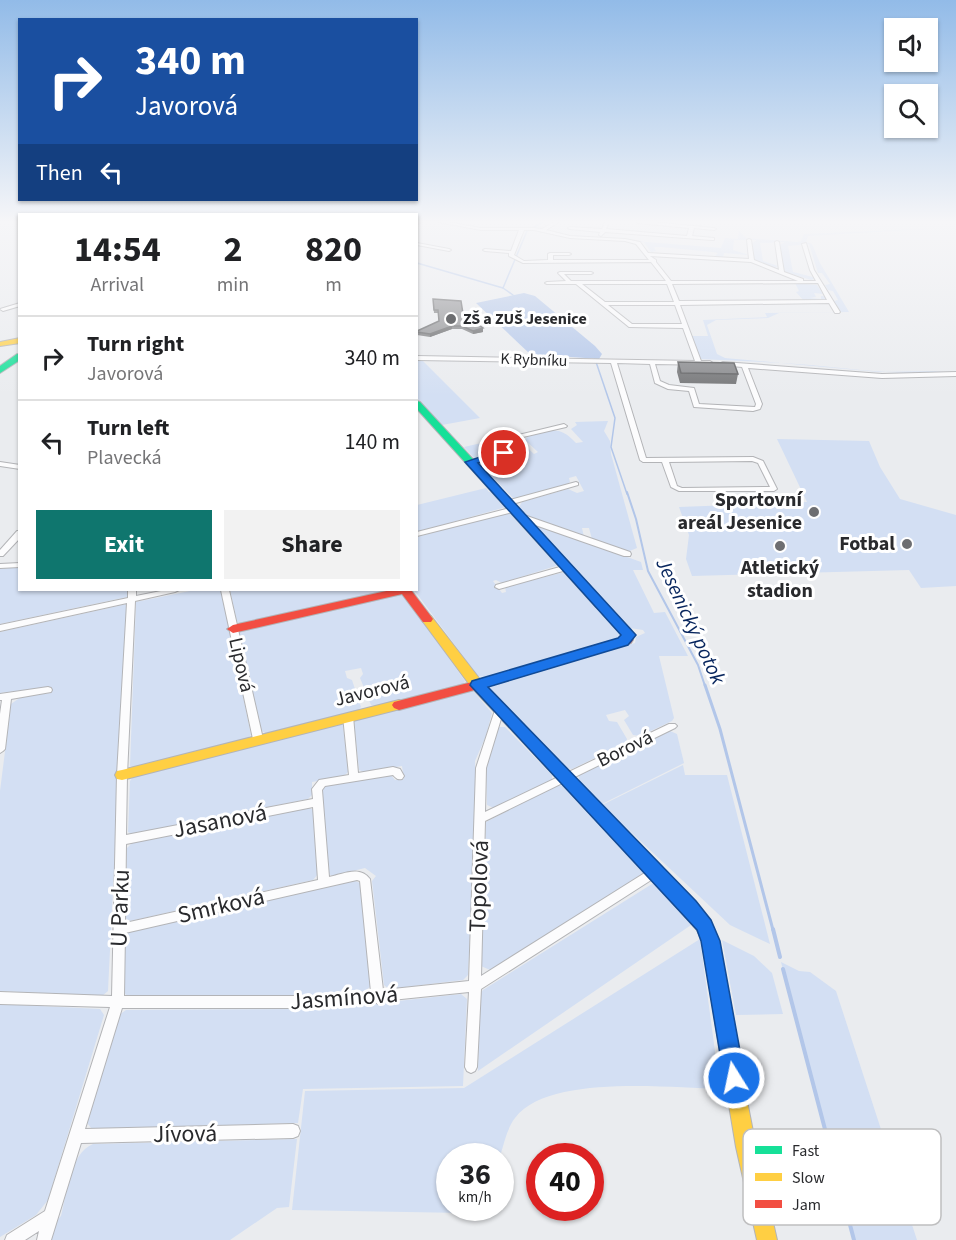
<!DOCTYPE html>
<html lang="en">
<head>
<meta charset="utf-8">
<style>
	:root { --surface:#fff; --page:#f2f2f2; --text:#202124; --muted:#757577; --line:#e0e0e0; --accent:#0f766e }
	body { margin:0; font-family:"Source Sans 3",sans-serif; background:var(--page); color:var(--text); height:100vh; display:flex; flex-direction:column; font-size:22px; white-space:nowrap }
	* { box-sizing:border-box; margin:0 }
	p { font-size:20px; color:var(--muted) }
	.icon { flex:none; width:33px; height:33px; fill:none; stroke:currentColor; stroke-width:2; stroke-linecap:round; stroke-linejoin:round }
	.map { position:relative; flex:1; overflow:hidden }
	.details { position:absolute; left:18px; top:213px; width:400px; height:378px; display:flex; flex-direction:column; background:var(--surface); border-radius:0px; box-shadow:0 2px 4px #0004 }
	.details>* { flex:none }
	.hud { position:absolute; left:18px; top:18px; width:400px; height:183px; border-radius:0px; box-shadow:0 2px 4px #0004; background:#1a4fa0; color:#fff; overflow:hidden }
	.buttons { position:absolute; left:884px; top:18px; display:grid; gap:12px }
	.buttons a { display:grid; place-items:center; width:54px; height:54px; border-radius:0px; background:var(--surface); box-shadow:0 2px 4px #0004; font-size:30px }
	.speed { position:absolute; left:436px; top:1143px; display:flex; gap:12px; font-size:30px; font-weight:700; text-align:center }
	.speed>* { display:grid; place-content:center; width:78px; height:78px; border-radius:50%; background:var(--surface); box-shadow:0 2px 4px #0004; line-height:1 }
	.speed small { font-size:15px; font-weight:400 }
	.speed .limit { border:9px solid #d22; background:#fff; color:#111 }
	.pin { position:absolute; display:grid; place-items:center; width:51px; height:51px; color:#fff; margin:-26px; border:3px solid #fff; border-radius:50%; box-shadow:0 2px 6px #0007 }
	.me { position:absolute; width:66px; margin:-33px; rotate:350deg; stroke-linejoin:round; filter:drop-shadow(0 0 4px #0008) }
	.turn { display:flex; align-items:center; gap:21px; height:126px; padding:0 18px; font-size:27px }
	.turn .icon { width:78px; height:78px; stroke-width:2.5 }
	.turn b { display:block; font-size:42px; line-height:51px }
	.then { display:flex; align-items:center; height:57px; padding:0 18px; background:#0003; gap:12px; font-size:22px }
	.eta { display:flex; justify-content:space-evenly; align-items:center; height:102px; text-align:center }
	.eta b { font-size:36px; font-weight:700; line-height:42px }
	.cta { display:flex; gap:12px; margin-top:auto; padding:12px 18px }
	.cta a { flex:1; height:69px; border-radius:0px; background:var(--accent); color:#fff; font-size:24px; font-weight:700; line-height:69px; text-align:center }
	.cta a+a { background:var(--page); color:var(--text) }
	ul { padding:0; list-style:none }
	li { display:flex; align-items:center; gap:18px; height:84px; padding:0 18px; border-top:2px solid var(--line) }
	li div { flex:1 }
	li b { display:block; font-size:22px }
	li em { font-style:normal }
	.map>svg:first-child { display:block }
</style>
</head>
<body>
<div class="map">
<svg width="956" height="1240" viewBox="0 0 956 1240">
	<rect width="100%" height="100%" fill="#eaecef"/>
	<!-- green -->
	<g fill="#d3dff3">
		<path d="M944,228L808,236L806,242L812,244L820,263L849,312L779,313L768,318L716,320L707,325L717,354L725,358L879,372L944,371C899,376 855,369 810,365C773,362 736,361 699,359L691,336H708L703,320L767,317L765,313L841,312L834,301L838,300L833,291L828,290L825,285L830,284L822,273H818L809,244L788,246L793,272L813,277L814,279L811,280L785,272L779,245L785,242L760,243L763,261L778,266L775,268L754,260L752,243L757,240H734L733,250L749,255L724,253L723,258L715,256L718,253L713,252L660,247H654L656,251L651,252L643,241H634L721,248L725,238L738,239L739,231L746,238L797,242L801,241L804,234Z"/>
		<path d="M795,283L817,285L823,294L814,293L816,297L810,298L821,299V296H824L826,299L804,301L796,292L799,291Z"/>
		<path d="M417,361H423L480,418L442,425L417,398Z"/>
		<path d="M608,421L604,431L610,441L611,454L637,548L627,552L592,539L589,528H582L584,537L529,517L519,507L522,502L568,489L577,493L584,491L576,476L569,478L570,482L567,484L514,499L479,463L510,454L502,445L503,442L520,441L534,454L538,452L525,440L527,437C550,431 558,424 576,443L583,442L571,429L577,425L575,422Z"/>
		<path d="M777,439L869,441L880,467L900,499L956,515V586L921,588L909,570L692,576L686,559L689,535L679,507L807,502Z"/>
		<path d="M490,441L500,451L498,454L475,459L464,447Z"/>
		<path d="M486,488L489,492L493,491L506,507L417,532V505Z"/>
		<path d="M507,513L515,515L559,563V565L502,583L496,580L493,581L502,593L506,592L505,587L565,572L624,633L621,640L488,677L478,676L414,590H417V537Z"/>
		<path d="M532,523L641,562L643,570H633L654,613L665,612L688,656H659L674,718L672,721L640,736L633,735L624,720L629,716L625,710L606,715L609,721L617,722L627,739L626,743L572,769L566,768L490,690L489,686L635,643L636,637L645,633L643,630L630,628Z"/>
		<path d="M19,567L20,590H127V597L0,624V569Z"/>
		<path d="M195,590H221L251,735L248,738L136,768L130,766L136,602Z"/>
		<path d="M230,590H390L241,623L237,622Z"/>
		<path d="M398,593L403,594L465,681L463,684L376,706L371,705L360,678L363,674L361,668L345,671L347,678L352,680L361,707L358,710L266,733L261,731L239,632L242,629Z"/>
		<path d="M127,604L108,991L102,996L0,991V791L11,704L21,697L51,693L52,687L0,693V632Z"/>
		<path d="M470,690L473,691L492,713L486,736L475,761L476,812L468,975L463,980L389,989L384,985L372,881L376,876L365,868L332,876L327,873L321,790L325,786L390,774L395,780L404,779L402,766L364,772L359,770L354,722L357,718Z"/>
		<path d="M339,723L343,725L348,772L344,776L312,782V795L308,799L132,834L128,832L130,781L134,776Z"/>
		<path d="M499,727H505L552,775V780L494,808L487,805L486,763Z"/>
		<path d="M670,731L677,734L684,763L602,804L579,780V775Z"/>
		<path d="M683,765L685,775H727L770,944L730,925L602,805Z"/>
		<path d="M557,785L563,786L643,869V875L490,970L481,966L486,822Z"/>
		<path d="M309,808L314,810L318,874L313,880L130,921L125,918L127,848L132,843Z"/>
		<path d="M355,881L360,883L371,986L365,991L327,996H128L122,992L124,937L129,932Z"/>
		<path d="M652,884L659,885L694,923L478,1071L480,994L483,990Z"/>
		<path d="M700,939L720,1089C670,1088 548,1074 515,1118C507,1128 504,1144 500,1156H450V1208H466L464,1213L292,1210L305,1091L464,1088Z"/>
		<path d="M722,940L754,956L772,973L783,1014L736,1015Z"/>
		<path d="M781,962L799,971L810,972L836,991L917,1240H853Z"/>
		<path d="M461,994L467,999L463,1086L303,1089L298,1123L92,1129L87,1123L119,1015L126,1010L326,1009Z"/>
		<path d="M0,1004L100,1009L104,1015L48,1200L36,1215L0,1237Z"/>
		<path d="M297,1139L289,1207L277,1208L230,1240H50L54,1223L61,1216C67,1194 69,1154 93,1144Z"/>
	</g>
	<!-- water -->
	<path fill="#b2c6e9" d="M524,293L535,296L595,346L602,354L599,359L530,354L476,303Z"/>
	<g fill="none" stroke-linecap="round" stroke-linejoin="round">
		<!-- stream-far3 -->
		<g stroke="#b2c6e9" stroke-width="1.5">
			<path d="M417,263L503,288L513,295"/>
			<path d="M503,288L527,231L543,222"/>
			<path d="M594,356L615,418L611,447L627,494"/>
		</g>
		<!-- stream-far2 -->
		<path stroke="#b2c6e9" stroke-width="2" d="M627,492L636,519L648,571L698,665L705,686"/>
		<!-- stream-far1 -->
		<path stroke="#b2c6e9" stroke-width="3" d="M705,685L720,729L773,930"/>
		<!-- stream -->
		<g stroke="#b2c6e9" stroke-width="4">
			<path d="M773,929L780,957"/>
			<path d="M783,969L854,1240"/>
		</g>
		<!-- street casing -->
		<g stroke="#b3b4b7" stroke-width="2">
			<g id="street">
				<path d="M438,222H447L481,228H534L542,229L554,222H559L546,230L570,236L625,239L640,242L648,253L749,259L747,240L749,239L751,240L754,260L779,270L775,242L777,241L779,242L784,272L803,279V281H816L810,270L802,244L806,243L814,270L840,312L839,313H835L829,303L680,305L701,361H710L713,363L710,365L655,364L660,381L669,385L694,388L699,404L755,407L756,404L742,367L721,365V363L723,362L882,374L956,372V376L882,378L748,368L762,404L760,409L753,411L694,407L689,391L668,389L655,383L650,364L617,363L646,458L753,457L763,461L777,489L774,491H679L671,487L662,462H643L640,460L611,363L417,360V356L695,361L683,328L629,327L576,284H547L545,283L547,282L566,281L558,273L560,272H591L593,273L591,274H564L571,281H666L651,262L523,263L509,256V253L485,251L483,250L485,249L511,251L519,230H481ZM524,230H534L570,238L625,241L636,244L649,260H553V255H569L571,254L569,253H550L548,254V260L524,261L514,255ZM650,256L751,262L798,281H671L656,262V260ZM818,283L827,300L679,301L672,284ZM582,284H667L674,302H605ZM608,305H675L682,324H632ZM752,461L758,463L770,487L682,488L677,486L669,462Z"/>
				<path d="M605,222H609L606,229L687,236L689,228L638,223L636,222H652L714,228L716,229L714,230L694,228L692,236L714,238V240H712L605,232L601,236L599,235L600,232L570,229L568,228L570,227L602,229Z"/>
				<path d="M417,243L449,249L451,250L449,251L417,245Z"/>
				<path d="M20,303V306L3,311L0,309Z"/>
				<path d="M564,424L567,426L566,427L502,442L500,444L506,454L505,455L471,464L468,462L469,461L499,453L494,444L498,440Z"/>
				<path d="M0,462L20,465V469L0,466Z"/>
				<path d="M576,482L578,483V485L509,505L505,503L506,501Z"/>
				<path d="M514,507H517L518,509L517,511L417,536V532Z"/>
				<path d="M518,515H524L630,552L631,554L630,556H624L518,519L517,517Z"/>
				<path d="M17,531H20V538L3,556H0V550Z"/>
				<path d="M20,563V567L0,568V564Z"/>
				<path d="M567,565L571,567L570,569L499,589L495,587L496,585Z"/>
				<path d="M128,590H136V596L166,590H179L175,592L135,601L127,775L126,835L313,799L312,789L319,780L349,775L343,716L345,714H351L353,716L358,773L393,767L400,769L404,776L402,779C397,780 396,778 393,775L325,786L322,790L329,877C343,874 360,865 370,879L383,990L469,981L476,768L496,707H502L504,709L486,768L485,812L669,724H675L677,726L675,728L485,821L481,976L651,869L655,868L659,869L660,872L659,875L481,989L477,1067L475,1071L471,1073L467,1071L465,1067L469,992L382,1001L378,1004L375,1002L326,1008H122L85,1129L293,1124L298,1126L300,1131L298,1136L293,1138L81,1143L51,1240H37L39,1231L25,1240H5L7,1235L45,1211L110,1007L0,1004V992L112,996L117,775L127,603L0,631V625L128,598ZM313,807L318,880L125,923L126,844ZM357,880L360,881L371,992L326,996H124L125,933Z"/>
				<path d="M221,590H229L263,739L261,741H255L253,739Z"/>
				<path d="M48,687L51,688L52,690L51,692L11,699L5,749L3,751L0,753V714L2,700H0V694Z"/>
			</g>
		</g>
		<!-- fast casing -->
		<g stroke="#b3b4b7" stroke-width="2">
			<g id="fast">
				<path d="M17,354H20V360L0,373V366Z"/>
				<path d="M417,401L420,402L604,601L606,604L604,607H596L417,409Z"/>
			</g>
		</g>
		<!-- slow casing -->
		<g stroke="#b3b4b7" stroke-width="2">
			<g id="slow">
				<path d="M20,338V343L0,346V342Z"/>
				<path d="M427,615L431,616L482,682L667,873L669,878L667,883L661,885L655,883L472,688L421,619Z"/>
				<path d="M399,700L404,702L406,705L404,708L122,780L117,779L115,775L117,771L122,770Z"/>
				<path d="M733,1066L740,1069L742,1075L756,1147L777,1240H757L736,1147L724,1075L726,1069Z"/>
			</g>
		</g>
		<!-- jam casing -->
		<g stroke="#b3b4b7" stroke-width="2">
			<g id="jam">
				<path d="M417,222H422L417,225Z"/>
				<path d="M391,590H411L433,619L431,622H423L402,594L233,633L227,629L233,625Z"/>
				<path d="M600,600L604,601L631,630L633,640L631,643L482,688L399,710L394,708L392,705L394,702L476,681L621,638V634L594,604Z"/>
				<path d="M661,871L667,873L710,921L718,941L742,1075L740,1081L733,1084L726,1081L724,1075L702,941L697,930L655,883L653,878L655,873Z"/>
			</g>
		</g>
		<!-- street -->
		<use href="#street" fill="#fcfcfd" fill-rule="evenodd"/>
		<!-- fast -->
		<use href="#fast" fill="#16e098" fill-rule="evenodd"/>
		<!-- slow -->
		<use href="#slow" fill="#ffcf43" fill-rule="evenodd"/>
		<!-- jam -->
		<use href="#jam" fill="#f24e42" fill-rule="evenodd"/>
	</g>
	<!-- wall -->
	<g fill="#767779">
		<path d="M433,299L464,320L483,332L473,334L462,329H452L430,337L417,335V331L439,321L438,313H434Z"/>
		<path d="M678,362L738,374L736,384L680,383L677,372Z"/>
	</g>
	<!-- shaded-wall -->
	<g fill="#606163">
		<path d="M452,326V329L430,337V334Z"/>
		<path d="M483,328V332L473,334V331Z"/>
	</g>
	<!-- building -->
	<g fill="#898a8d" stroke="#606163" stroke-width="1.5">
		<path d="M433,299L461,301L464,320L476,323L483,328L473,331L462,326H452L430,334L417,332V331L439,321L438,310H434Z"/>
		<path d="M678,362L734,363L738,374L681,373Z"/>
	</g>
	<!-- sky -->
	<linearGradient id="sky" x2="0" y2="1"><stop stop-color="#92bbe8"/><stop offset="0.56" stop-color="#f6f6f8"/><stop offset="1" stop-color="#f6f6f8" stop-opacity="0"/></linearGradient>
	<rect width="956" height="396" fill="url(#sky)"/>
	<!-- route -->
	<path fill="#1a73e8" stroke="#114b97" stroke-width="1.5" d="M504,449L508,450V455L478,463L636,635L628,645L488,687L696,901L711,920L720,941L745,1078L742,1086L734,1089L727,1086L724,1078L701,941L697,930L470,685L472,681L618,638L621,635L465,462Z"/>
	<!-- markers -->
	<g fill="#6d6e71" stroke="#fff" stroke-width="2">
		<circle cx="451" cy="319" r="6"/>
		<circle cx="814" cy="512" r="6"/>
		<circle cx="907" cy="544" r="6"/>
		<circle cx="780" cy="546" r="6"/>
	</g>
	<g text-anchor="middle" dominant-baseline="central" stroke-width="6" stroke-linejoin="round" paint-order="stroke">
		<!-- far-poi labels -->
		<g font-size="16" font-weight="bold" fill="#292a2d" stroke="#fff" text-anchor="start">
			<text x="463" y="319">ZŠ a ZUŠ Jesenice</text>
		</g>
		<!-- far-street labels -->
		<g font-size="16" fill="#292a2d" stroke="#fff">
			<text transform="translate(534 360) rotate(2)">K Rybníku</text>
		</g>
		<!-- poi labels -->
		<g font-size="20" font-weight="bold" fill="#292a2d" stroke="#fff" text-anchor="end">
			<text x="802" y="500">Sportovní<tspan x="802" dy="23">areál Jesenice</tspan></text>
			<text x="895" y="544">Fotbal</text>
			<text x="780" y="568" text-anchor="middle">Atletický<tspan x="780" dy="23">stadion</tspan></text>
		</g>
		<!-- street labels -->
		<g font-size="20" fill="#292a2d" stroke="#fff">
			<text transform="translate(241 665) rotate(77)">Lipová</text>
			<text transform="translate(372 691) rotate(-14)">Javorová</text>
			<text transform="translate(625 749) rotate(-26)">Borová</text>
		</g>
		<!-- water labels -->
		<g font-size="21" font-style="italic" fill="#07255d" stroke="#fff">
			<text transform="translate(691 621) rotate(65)">Jesenický potok</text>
		</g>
		<!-- near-street labels -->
		<g font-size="24" fill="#292a2d" stroke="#fff">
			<text transform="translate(220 821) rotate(-11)">Jasanová</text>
			<text transform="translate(479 886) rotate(-88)">Topolová</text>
			<text transform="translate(221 906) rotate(-13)">Smrková</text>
			<text transform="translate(120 908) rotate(-88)">U Parku</text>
			<text transform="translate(344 998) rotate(-4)">Jasmínová</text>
			<text transform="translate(185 1134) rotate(-1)">Jívová</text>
		</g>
	</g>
	<!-- legend -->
	<rect x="743" y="1129" width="198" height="96" rx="9" fill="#fff" stroke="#bfbfc0" stroke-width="1.5"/>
	<rect x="755" y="1146" width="27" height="8" fill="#16e098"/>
	<rect x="755" y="1173" width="27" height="8" fill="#ffcf43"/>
	<rect x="755" y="1200" width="27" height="8" fill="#f24e42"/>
	<g font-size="16" fill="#292a2d">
		<text x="792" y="1156">Fast</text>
		<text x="792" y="1183">Slow</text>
		<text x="792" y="1210">Jam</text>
	</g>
</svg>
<div class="buttons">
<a><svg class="icon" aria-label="sound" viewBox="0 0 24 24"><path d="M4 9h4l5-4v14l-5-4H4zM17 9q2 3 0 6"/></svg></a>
<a><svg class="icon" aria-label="search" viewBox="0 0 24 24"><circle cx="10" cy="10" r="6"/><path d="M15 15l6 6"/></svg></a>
</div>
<div class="speed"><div>36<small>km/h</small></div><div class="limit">40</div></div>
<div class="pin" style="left:504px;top:453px;background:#d93025"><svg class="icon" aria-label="arrive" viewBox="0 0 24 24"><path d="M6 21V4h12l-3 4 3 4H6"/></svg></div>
<svg class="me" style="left:734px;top:1078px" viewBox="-20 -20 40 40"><circle r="17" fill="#1a73e8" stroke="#fff" stroke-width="3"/><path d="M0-11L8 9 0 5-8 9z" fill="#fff"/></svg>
<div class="hud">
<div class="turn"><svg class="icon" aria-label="right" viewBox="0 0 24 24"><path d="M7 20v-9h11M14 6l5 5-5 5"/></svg><div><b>340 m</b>Javorová</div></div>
<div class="then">Then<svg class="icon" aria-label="left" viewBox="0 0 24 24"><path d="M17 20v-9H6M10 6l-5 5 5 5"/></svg></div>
</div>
<section class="details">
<div class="eta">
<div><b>14:54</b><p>Arrival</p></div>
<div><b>2</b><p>min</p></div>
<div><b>820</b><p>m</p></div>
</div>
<ul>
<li><svg class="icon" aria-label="right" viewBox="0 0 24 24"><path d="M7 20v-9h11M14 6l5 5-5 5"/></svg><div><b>Turn right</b><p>Javorová</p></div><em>340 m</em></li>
<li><svg class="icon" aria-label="left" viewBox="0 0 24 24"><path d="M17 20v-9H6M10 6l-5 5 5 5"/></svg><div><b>Turn left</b><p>Plavecká</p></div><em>140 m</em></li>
</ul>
<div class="cta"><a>Exit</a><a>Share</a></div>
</section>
</div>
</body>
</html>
